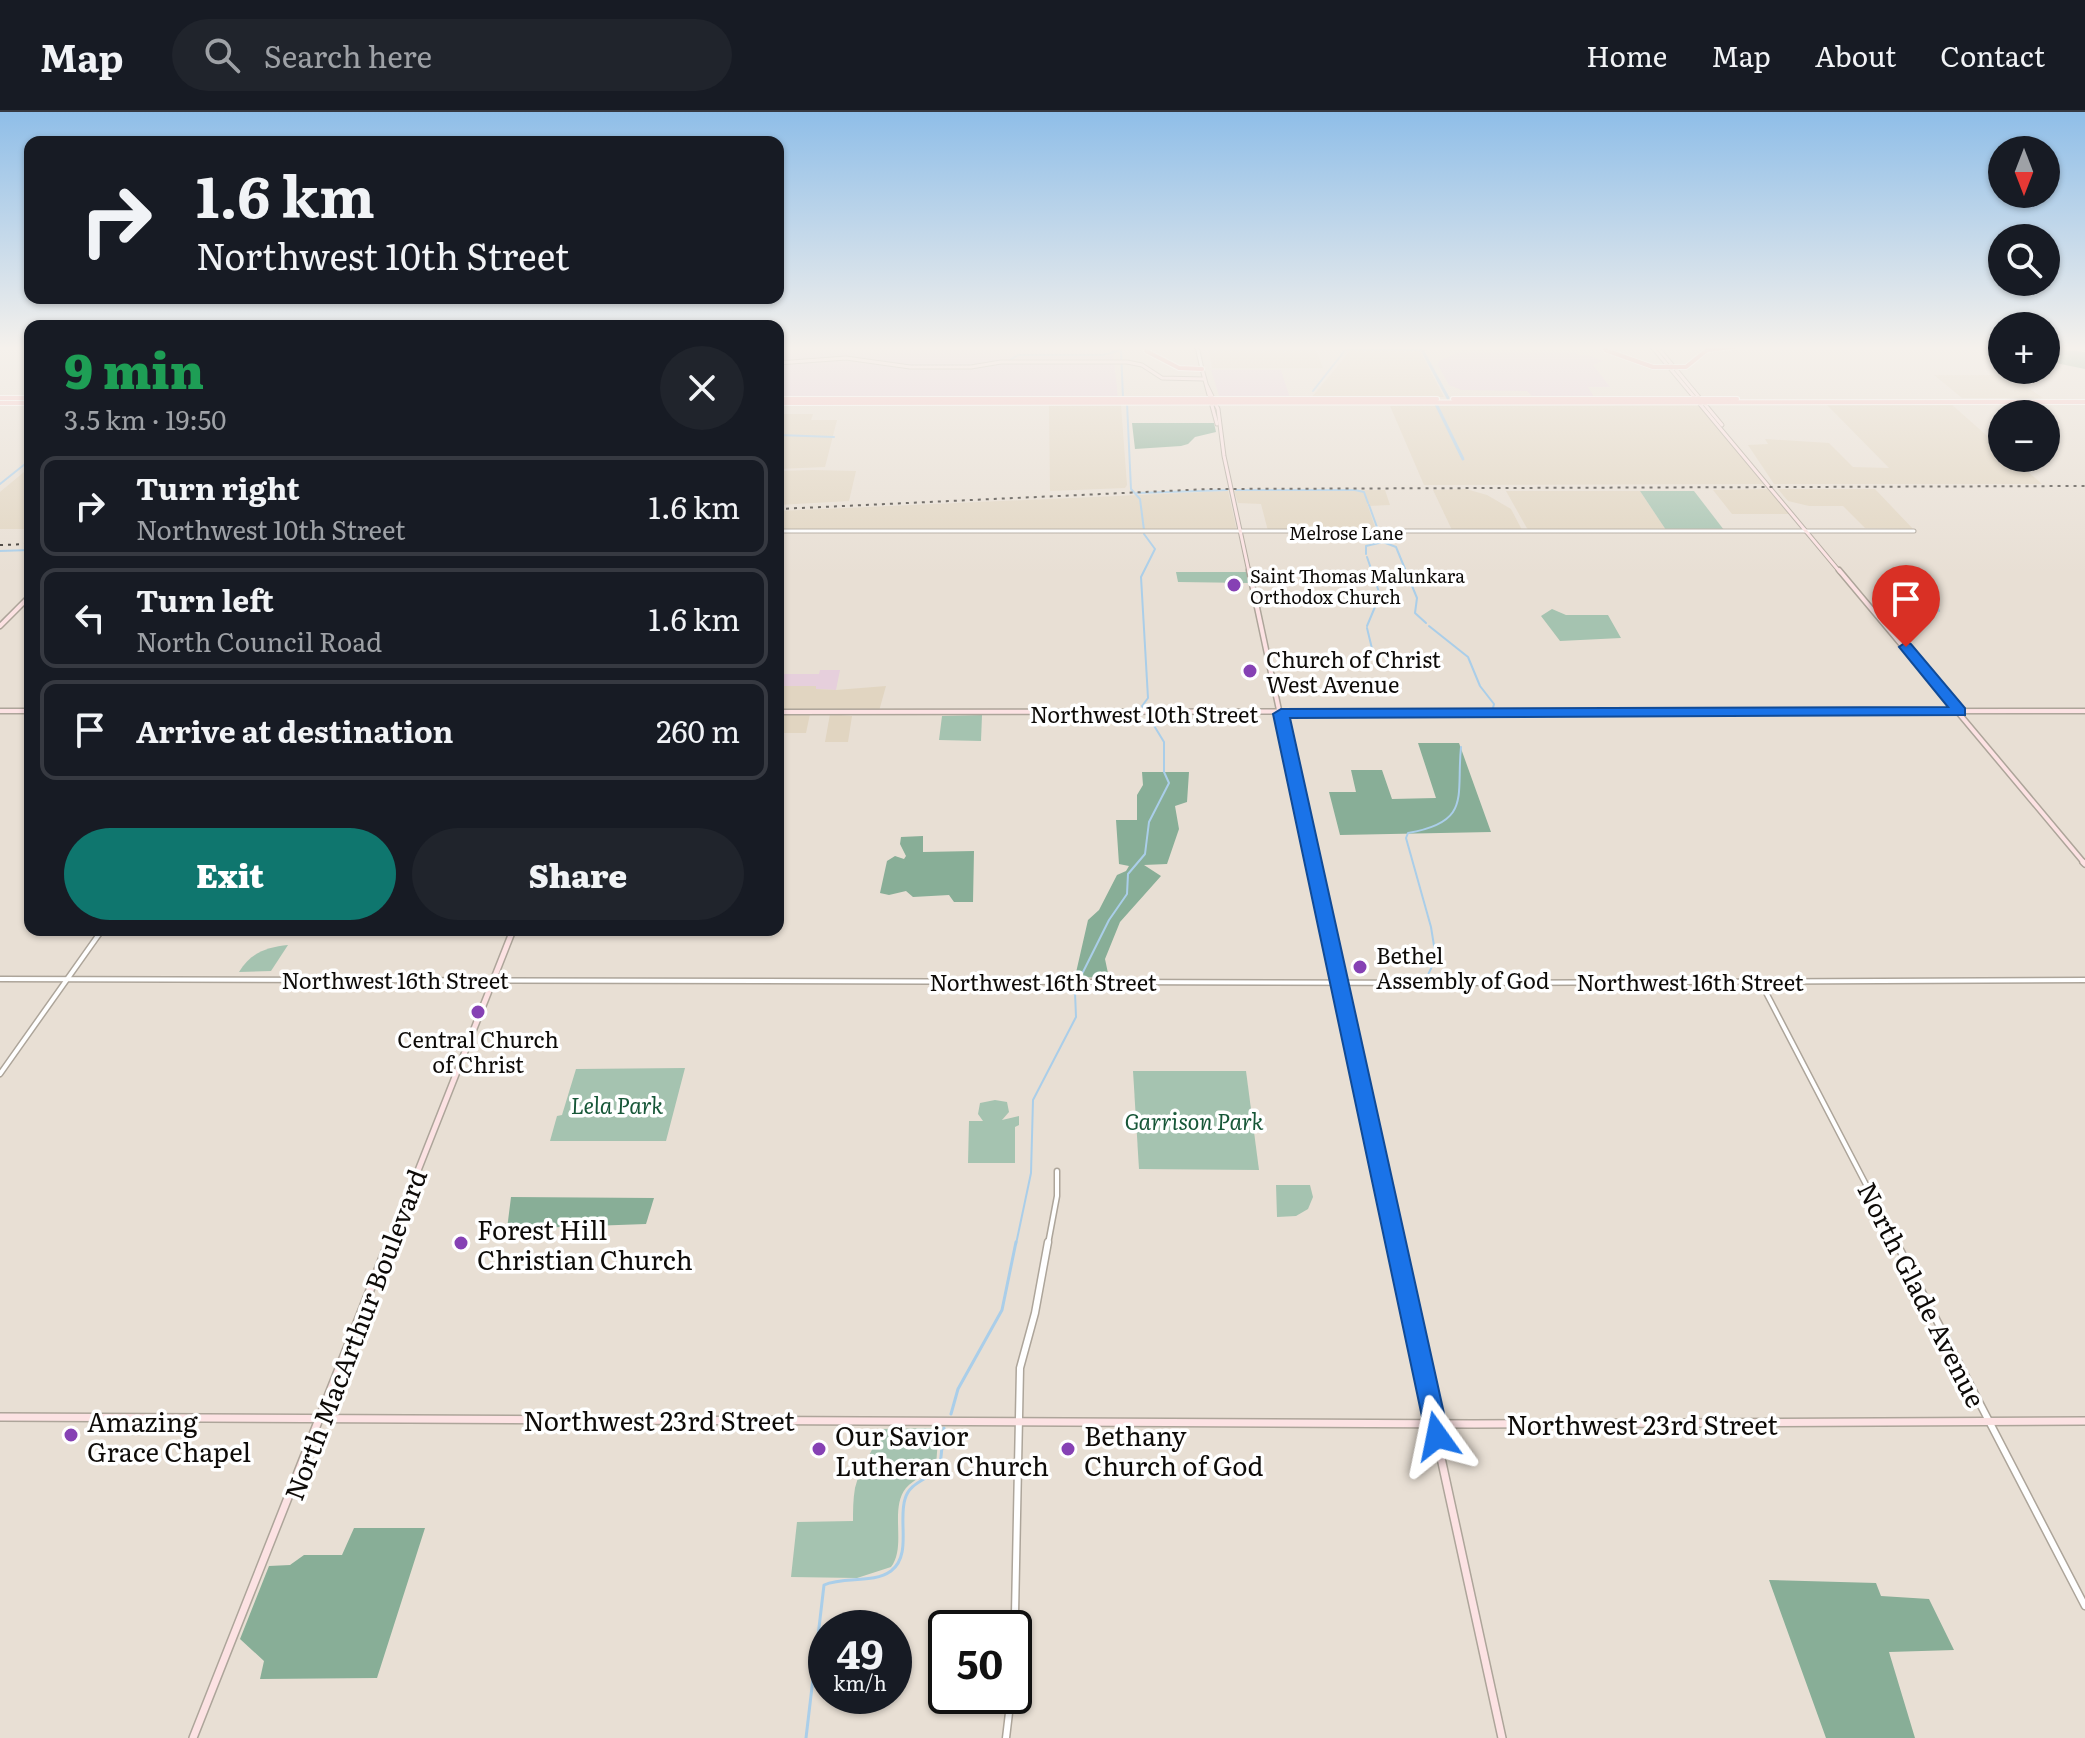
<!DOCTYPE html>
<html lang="en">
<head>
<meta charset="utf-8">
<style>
	:root { --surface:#171b24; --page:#20242c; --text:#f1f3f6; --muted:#9ea1a6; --line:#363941; --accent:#0f766e }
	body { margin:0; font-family:Literata,serif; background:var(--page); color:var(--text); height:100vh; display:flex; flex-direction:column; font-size:30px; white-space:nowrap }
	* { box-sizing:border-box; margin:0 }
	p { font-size:26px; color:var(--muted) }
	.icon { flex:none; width:44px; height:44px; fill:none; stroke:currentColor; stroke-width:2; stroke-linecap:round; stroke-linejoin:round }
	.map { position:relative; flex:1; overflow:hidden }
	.panel { position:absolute; left:24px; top:208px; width:760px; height:616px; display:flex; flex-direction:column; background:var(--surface); border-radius:16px; box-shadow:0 2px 6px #0004 }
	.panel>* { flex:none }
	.hud { position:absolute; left:24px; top:24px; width:760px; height:168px; border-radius:16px; box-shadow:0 2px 6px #0004; background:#171b24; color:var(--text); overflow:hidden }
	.needle { width:52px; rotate:180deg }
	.fabs { position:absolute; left:1988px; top:24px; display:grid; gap:16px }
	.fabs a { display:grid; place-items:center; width:72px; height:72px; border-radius:50%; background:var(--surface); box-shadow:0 2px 6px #0004; font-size:40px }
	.speed { position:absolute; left:808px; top:1498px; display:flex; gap:16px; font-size:40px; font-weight:700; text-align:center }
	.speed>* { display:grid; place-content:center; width:104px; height:104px; border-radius:50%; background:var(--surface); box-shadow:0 2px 6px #0004; line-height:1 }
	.speed small { font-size:20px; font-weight:400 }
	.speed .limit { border:4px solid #111; border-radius:12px; background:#fff; color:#111 }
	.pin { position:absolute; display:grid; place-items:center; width:68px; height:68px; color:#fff; margin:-82px -34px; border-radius:50% 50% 50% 0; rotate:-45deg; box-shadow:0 0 8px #0007 }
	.pin .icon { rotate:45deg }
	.me { position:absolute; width:88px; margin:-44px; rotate:348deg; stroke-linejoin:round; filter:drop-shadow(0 0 6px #0008) }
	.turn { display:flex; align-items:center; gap:28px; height:168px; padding:0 40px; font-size:36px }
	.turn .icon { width:104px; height:104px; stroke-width:2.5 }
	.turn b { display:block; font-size:56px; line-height:68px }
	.round { display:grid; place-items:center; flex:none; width:84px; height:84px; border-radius:42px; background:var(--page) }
	.overview { display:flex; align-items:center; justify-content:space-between; height:136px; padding:0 40px }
	h1 { font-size:48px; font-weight:800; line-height:60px; color:#1e9e55 }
	.primary-button { display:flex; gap:16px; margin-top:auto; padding:16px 40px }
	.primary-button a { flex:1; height:92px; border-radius:48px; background:var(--accent); color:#fff; font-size:32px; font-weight:800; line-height:92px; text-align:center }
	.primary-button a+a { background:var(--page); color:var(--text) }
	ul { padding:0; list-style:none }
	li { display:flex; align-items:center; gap:24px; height:100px; margin:0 16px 12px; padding:0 24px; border:4px solid var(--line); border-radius:16px }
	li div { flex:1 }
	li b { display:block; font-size:30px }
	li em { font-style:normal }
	header { display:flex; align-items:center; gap:48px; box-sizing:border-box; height:112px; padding:0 40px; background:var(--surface); border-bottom:2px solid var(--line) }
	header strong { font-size:38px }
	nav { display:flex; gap:44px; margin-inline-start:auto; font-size:28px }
	.search { width:560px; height:72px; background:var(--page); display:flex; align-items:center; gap:20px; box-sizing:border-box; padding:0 28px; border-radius:44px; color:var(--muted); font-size:30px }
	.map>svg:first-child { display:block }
</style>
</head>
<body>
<header>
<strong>Map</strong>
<div class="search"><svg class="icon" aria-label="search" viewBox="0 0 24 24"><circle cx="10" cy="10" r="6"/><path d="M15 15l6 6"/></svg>Search here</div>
<nav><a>Home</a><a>Map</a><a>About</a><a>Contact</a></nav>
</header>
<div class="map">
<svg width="2085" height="1626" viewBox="0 0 2085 1626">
	<rect width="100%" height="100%" fill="#e8dfd4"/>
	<!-- commercial -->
	<g fill="#e6cfdc">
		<path d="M830,236L1113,238L1118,287L778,286V237Z"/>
		<path d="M1458,240H1564L1590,244L1603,249L1593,253L1610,275H1588L1594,285L1532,284L1527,279L1462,278L1449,273L1438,253L1439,249Z"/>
		<path d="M1211,258H1281L1290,286L1220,287Z"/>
		<path d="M820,558H840L836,578L816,577V574H778L780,562H819Z"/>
	</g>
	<!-- industrial -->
	<g fill="#e1d5c1">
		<path d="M1209,238H1316L1323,256H1212Z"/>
		<path d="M1350,239H1420L1444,285L1311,286Z"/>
		<path d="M1934,263H2009L2043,286H1962Z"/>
		<path d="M1826,292H1951L2002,337V346H2012L2042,372H1774L1748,333L1768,332L1765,327L1829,331L1853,355L1889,356Z"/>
		<path d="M1049,293H1121L1127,373L1125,376L1050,379Z"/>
		<path d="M1699,293L1764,372L1424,373L1390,294Z"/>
		<path d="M778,302H813L811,308H837L825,355L778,357Z"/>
		<path d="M30,355V417H0V380Z"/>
		<path d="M778,359L813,358L856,359L849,389L778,393Z"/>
		<path d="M1466,377L1487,383L1511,397L1522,418H1452L1433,378Z"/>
		<path d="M1768,377L1790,402H1732L1713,378Z"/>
		<path d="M1778,377H1875L1913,417L1865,416L1843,394H1809L1788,389Z"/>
		<path d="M1385,378L1390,393L1368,394L1376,418L1268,419L1261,392L1238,391L1234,379Z"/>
		<path d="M1228,379L1237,419H778V399Z"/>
		<path d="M1506,379H1640L1666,418H1528Z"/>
		<path d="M778,574H816V577L836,578L886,574L879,599L778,598Z"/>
		<path d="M778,602H810L806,621H778Z"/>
		<path d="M830,602L852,604L848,630H825Z"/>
	</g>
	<!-- green -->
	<g fill="#a5c3b0">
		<path d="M1640,379H1694L1724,418H1666Z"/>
		<path d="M1176,460H1247L1250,471L1178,470Z"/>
		<path d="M1552,497L1566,503H1608L1621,526L1560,529L1541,504Z"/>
		<path d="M982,603L981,629L939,628L942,604Z"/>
		<path d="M288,833L271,859L239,860C250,841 267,835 288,833Z"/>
		<path d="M685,956L666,1029H550L557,1004L562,1003L576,957Z"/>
		<path d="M1133,959H1246L1259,1058L1139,1057Z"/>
		<path d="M995,988L1007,990L1009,1000L1002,1008L1019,1004V1013L1015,1015V1051H968L969,1009H983L978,1002L980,991Z"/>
		<path d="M1276,1073H1310L1313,1085L1308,1097L1296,1104L1277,1105Z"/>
		<path d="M939,1316L936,1353C927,1362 914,1367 906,1376C889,1397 907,1434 891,1455L857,1466L791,1465L797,1410L853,1409C853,1399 853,1387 855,1376C860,1355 875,1338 880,1317Z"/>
	</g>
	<!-- forest -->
	<g fill="#88ae97">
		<path d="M2046,236L2085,240V257L2046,249Z"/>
		<path d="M1132,311H1214L1216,320L1195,325L1188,332L1181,334L1135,337Z"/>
		<path d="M1418,631H1459L1491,720L1340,723L1329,680H1356L1351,658H1382L1392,687L1436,686Z"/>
		<path d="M1142,660H1189L1187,690L1175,694L1179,717L1167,752L1144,753L1161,764L1120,810L1105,847L1109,866L1075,865L1088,808L1099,798L1117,763L1126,759L1129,754L1119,752L1116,708H1137V683L1143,673Z"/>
		<path d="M923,724V740L974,739L973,790H954L949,783L913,785L906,779L889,783L880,781L887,749L895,744L904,747L906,744L900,732L901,725Z"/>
		<path d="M511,1085L654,1086L646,1112L507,1117Z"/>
		<path d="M354,1416H425L377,1566L260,1567L264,1549L240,1527L269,1454L290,1453L304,1443H342Z"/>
		<path d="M1769,1468L1876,1471L1881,1484L1929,1487L1954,1538L1889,1540L1915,1626H1826Z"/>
	</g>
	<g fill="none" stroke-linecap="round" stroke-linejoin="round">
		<!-- stream-far1 -->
		<g stroke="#aacee9" stroke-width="2">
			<path d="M1010,248L1018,243H1103L1121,238L1123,286"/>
			<path d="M1313,279L1346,237L1422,238"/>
			<path d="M1127,291L1131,377L1140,387L1144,418"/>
			<path d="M778,323L834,325"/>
			<path d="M0,372L30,348"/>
			<path d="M1236,378H1355L1364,380L1368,391"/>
			<path d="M1137,381L1227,378"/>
			<path d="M1369,393L1378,418"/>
			<path d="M1380,422L1382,429"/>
			<path d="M0,439L30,438"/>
			<path d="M1366,442V434L1383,430L1396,435L1417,486L1415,501L1426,511"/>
			<path d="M1367,445L1380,483L1367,514"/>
			<path d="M1914,476L1929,474L1939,499"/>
			<path d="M1429,514L1468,545L1480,574L1494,592L1493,596"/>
			<path d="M1367,516L1375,549"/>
			<path d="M1426,867L1436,846L1431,815L1406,726L1408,721C1472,710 1456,684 1461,635"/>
			<path d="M1016,1132L1031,1061L1033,988L1076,905L1075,880L1078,870L1109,808L1127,782L1128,762L1145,742L1149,710L1169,671L1164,660V630L1142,594L1148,586L1141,465L1155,437L1144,422"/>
		</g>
		<!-- stream -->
		<g stroke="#aacee9" stroke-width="3">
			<path d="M951,1302L958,1277L1002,1198L1016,1130"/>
			<path d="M806,1626L824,1473C844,1464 873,1472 891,1459C912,1443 898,1409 905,1387C910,1369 930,1368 940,1354L944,1316"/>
		</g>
		<!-- canal -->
		<g stroke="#aacee9" stroke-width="3">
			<path d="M1421,236L1448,286"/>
			<path d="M1436,292L1463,347"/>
		</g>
		<!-- tertiary-far2 casing -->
		<g stroke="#ada59a" stroke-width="5">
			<g id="tertiary-far2">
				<path d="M1198,239L1202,257"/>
				<path d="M778,419H1914"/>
			</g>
		</g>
		<!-- tertiary-far1 casing -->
		<g stroke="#ada59a" stroke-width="7">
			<g id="tertiary-far1">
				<path d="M0,867L1465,871L2085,868"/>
				<path d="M1760,869L1897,1132"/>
				<path d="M0,962L102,818"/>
				<path d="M1048,1132L1057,1084V1059"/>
			</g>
		</g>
		<!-- tertiary casing -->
		<g stroke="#ada59a" stroke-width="9">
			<g id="tertiary">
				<path d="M1896,1130L2085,1494"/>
				<path d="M1014,1551L1020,1256L1035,1201L1048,1130"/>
				<path d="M1006,1626L1011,1584"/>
			</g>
		</g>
		<!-- secondary-far3 casing -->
		<g stroke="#ada59a" stroke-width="5">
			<g id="secondary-far3">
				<path d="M1654,237L1840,460"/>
				<path d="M1659,237L1722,313"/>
				<path d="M778,251L846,246L910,255H971L1001,250H1127L1142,253L1162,266L1204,267"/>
				<path d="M1202,257L1217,312"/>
				<path d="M1207,274L1218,297L1224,344L1249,460"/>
			</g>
		</g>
		<!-- secondary-far2 casing -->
		<g stroke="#ada59a" stroke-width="7">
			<g id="secondary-far2">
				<path d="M1249,458L1312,752"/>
				<path d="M1839,458L2085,752"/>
				<path d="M0,514L30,484"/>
				<path d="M0,599H30"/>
				<path d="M778,600L2085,599"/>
			</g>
		</g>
		<!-- secondary-far1 casing -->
		<g stroke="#ada59a" stroke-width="8">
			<g id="secondary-far1">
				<path d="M1312,750L1395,1132"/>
				<path d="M2083,750L2085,752"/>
				<path d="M389,1132L513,818"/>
			</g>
		</g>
		<!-- secondary casing -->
		<g stroke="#ada59a" stroke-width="10">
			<g id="secondary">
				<path d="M1394,1130L1502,1626"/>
				<path d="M0,1305L1473,1312L2085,1309"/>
				<path d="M193,1626L389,1130"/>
			</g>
		</g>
		<!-- primary casing -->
		<g stroke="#fff" stroke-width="6">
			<g id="primary">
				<path d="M0,286H30"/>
				<path d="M778,287H1437"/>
				<path d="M1453,287H1737"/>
				<path d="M0,291H30"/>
				<path d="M778,291L2085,290"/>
			</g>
		</g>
		<!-- motorway casing -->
		<g stroke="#fff" stroke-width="6">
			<g id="motorway">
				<path d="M1030,234H1703"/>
				<path d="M1605,238L1653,255H1686L1707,238L1741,234"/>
				<path d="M1146,239L1179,256L1202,257"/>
			</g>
		</g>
		<!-- tertiary-far2 -->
		<use href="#tertiary-far2" stroke="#fff" stroke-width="3"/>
		<!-- tertiary-far1 -->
		<use href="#tertiary-far1" stroke="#fff" stroke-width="4"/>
		<!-- tertiary -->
		<use href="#tertiary" stroke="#fff" stroke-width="6"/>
		<!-- secondary-far3 -->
		<use href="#secondary-far3" stroke="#fce2e3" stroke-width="3"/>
		<!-- secondary-far2 -->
		<use href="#secondary-far2" stroke="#fce2e3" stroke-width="4"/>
		<!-- secondary-far1 -->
		<use href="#secondary-far1" stroke="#fce2e3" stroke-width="5"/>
		<!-- secondary -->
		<use href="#secondary" stroke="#fce2e3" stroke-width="7"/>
		<!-- primary -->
		<use href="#primary" stroke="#fac6c7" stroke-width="4"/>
		<!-- motorway -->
		<use href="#motorway" stroke="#f6a0a2" stroke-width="4"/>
		<!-- rail -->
		<g stroke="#38342f" stroke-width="2" stroke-dasharray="3 5" stroke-linecap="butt">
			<path d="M778,397L1209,377L2085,374"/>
			<path d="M0,433L30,432"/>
		</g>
		<!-- tertiary-bridge casing -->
		<g stroke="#ada59a" stroke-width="5" stroke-linecap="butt">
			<path id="tertiary-bridge" d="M1196,234L1198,239"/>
		</g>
		<!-- secondary-bridge casing -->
		<g stroke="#ada59a" stroke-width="5" stroke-linecap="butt">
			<g id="secondary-bridge">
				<path d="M1652,234L1654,237"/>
				<path d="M1656,234L1659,237"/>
			</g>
		</g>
		<!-- tertiary-bridge -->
		<use href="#tertiary-bridge" stroke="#fff" stroke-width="3"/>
		<!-- secondary-bridge -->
		<use href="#secondary-bridge" stroke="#fce2e3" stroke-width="3"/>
	</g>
	<!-- sky -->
	<linearGradient id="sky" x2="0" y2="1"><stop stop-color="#8fbee8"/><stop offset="0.51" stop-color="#f5f1ec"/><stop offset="1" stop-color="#f5f1ec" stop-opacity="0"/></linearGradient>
	<rect width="2085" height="462" fill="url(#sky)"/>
	<!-- route -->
	<path fill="#1a73e8" stroke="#114b97" stroke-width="2" d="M1906,530L1911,532L1965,596V603L1290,606L1449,1324L1446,1333L1437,1336L1428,1333L1273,602L1281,597L1948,595L1899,535Z"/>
	<!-- markers -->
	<g fill="#8641b4" stroke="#fff" stroke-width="3">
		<circle cx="1234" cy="473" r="8"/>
		<circle cx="1250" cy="559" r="8"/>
		<circle cx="1360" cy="855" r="8"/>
		<circle cx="478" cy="900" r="8"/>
		<circle cx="461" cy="1131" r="8"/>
		<circle cx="71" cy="1323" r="8"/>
		<circle cx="819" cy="1337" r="8"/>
		<circle cx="1068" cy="1337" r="8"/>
	</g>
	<g text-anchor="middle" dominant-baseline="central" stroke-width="7" stroke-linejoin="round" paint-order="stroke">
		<!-- far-street labels -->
		<g font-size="18" fill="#0e0b08" stroke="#fff">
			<text x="1346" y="420">Melrose Lane</text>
		</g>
		<!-- far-poi labels -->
		<g font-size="18" fill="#0e0b08" stroke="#fff" text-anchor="start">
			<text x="1250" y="463">Saint Thomas Malunkara<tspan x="1250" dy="21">Orthodox Church</tspan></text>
		</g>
		<!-- poi labels -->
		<g font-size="22" fill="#0e0b08" stroke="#fff" text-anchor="start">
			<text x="1266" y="546">Church of Christ<tspan x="1266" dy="25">West Avenue</tspan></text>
			<text x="1376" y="842">Bethel<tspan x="1376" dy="25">Assembly of God</tspan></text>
			<text x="478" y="926" text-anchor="middle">Central Church<tspan x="478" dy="25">of Christ</tspan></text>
		</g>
		<!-- street labels -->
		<g font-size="22" fill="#0e0b08" stroke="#fff">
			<text x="1144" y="601">Northwest 10th Street</text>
			<text x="395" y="867">Northwest 16th Street</text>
			<text x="1043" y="869">Northwest 16th Street</text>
			<text x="1690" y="869">Northwest 16th Street</text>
		</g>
		<!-- park labels -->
		<g font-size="22" font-style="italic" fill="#175738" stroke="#fff">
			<text x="617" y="992">Lela Park</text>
			<text x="1194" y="1008">Garrison Park</text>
		</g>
		<!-- near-poi labels -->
		<g font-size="26" fill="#0e0b08" stroke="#fff" text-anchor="start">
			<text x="477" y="1116">Forest Hill<tspan x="477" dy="30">Christian Church</tspan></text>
			<text x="87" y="1308">Amazing<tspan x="87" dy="30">Grace Chapel</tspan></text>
			<text x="835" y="1322">Our Savior<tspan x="835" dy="30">Lutheran Church</tspan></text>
			<text x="1084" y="1322">Bethany<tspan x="1084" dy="30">Church of God</tspan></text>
		</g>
		<!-- near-street labels -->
		<g font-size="26" fill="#0e0b08" stroke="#fff">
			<text transform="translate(1923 1182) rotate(63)">North Glade Avenue</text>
			<text transform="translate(354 1222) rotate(-69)">North MacArthur Boulevard</text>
			<text x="659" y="1307">Northwest 23rd Street</text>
			<text x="1642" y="1311">Northwest 23rd Street</text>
		</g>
	</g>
</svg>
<div class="fabs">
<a><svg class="needle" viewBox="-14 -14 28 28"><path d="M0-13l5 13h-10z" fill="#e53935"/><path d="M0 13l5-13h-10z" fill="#9ea1a6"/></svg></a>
<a><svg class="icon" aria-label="search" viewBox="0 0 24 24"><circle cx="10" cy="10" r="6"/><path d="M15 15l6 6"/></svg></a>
<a>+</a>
<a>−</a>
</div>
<div class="speed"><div>49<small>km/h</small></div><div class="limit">50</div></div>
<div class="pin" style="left:1906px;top:535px;background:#d93025"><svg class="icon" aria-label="arrive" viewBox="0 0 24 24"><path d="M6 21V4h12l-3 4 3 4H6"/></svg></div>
<svg class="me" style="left:1437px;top:1324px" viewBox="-20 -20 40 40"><path d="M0-17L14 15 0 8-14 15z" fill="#1a73e8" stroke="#fff" stroke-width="4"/></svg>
<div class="hud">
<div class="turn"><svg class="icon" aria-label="right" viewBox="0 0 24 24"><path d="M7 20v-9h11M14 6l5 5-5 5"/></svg><div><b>1.6 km</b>Northwest 10th Street</div></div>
</div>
<section class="panel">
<div class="overview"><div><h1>9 min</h1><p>3.5 km · 19:50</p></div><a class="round"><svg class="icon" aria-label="close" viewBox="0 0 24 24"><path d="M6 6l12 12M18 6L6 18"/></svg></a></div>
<ul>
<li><svg class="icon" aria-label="right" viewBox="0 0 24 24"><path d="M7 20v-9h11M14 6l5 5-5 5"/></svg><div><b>Turn right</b><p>Northwest 10th Street</p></div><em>1.6 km</em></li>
<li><svg class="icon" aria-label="left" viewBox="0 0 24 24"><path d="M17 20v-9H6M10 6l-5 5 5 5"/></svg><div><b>Turn left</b><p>North Council Road</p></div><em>1.6 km</em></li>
<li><svg class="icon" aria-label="arrive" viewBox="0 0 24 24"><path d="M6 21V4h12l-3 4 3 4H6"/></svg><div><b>Arrive at destination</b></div><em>260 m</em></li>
</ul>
<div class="primary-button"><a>Exit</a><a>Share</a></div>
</section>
</div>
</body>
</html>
